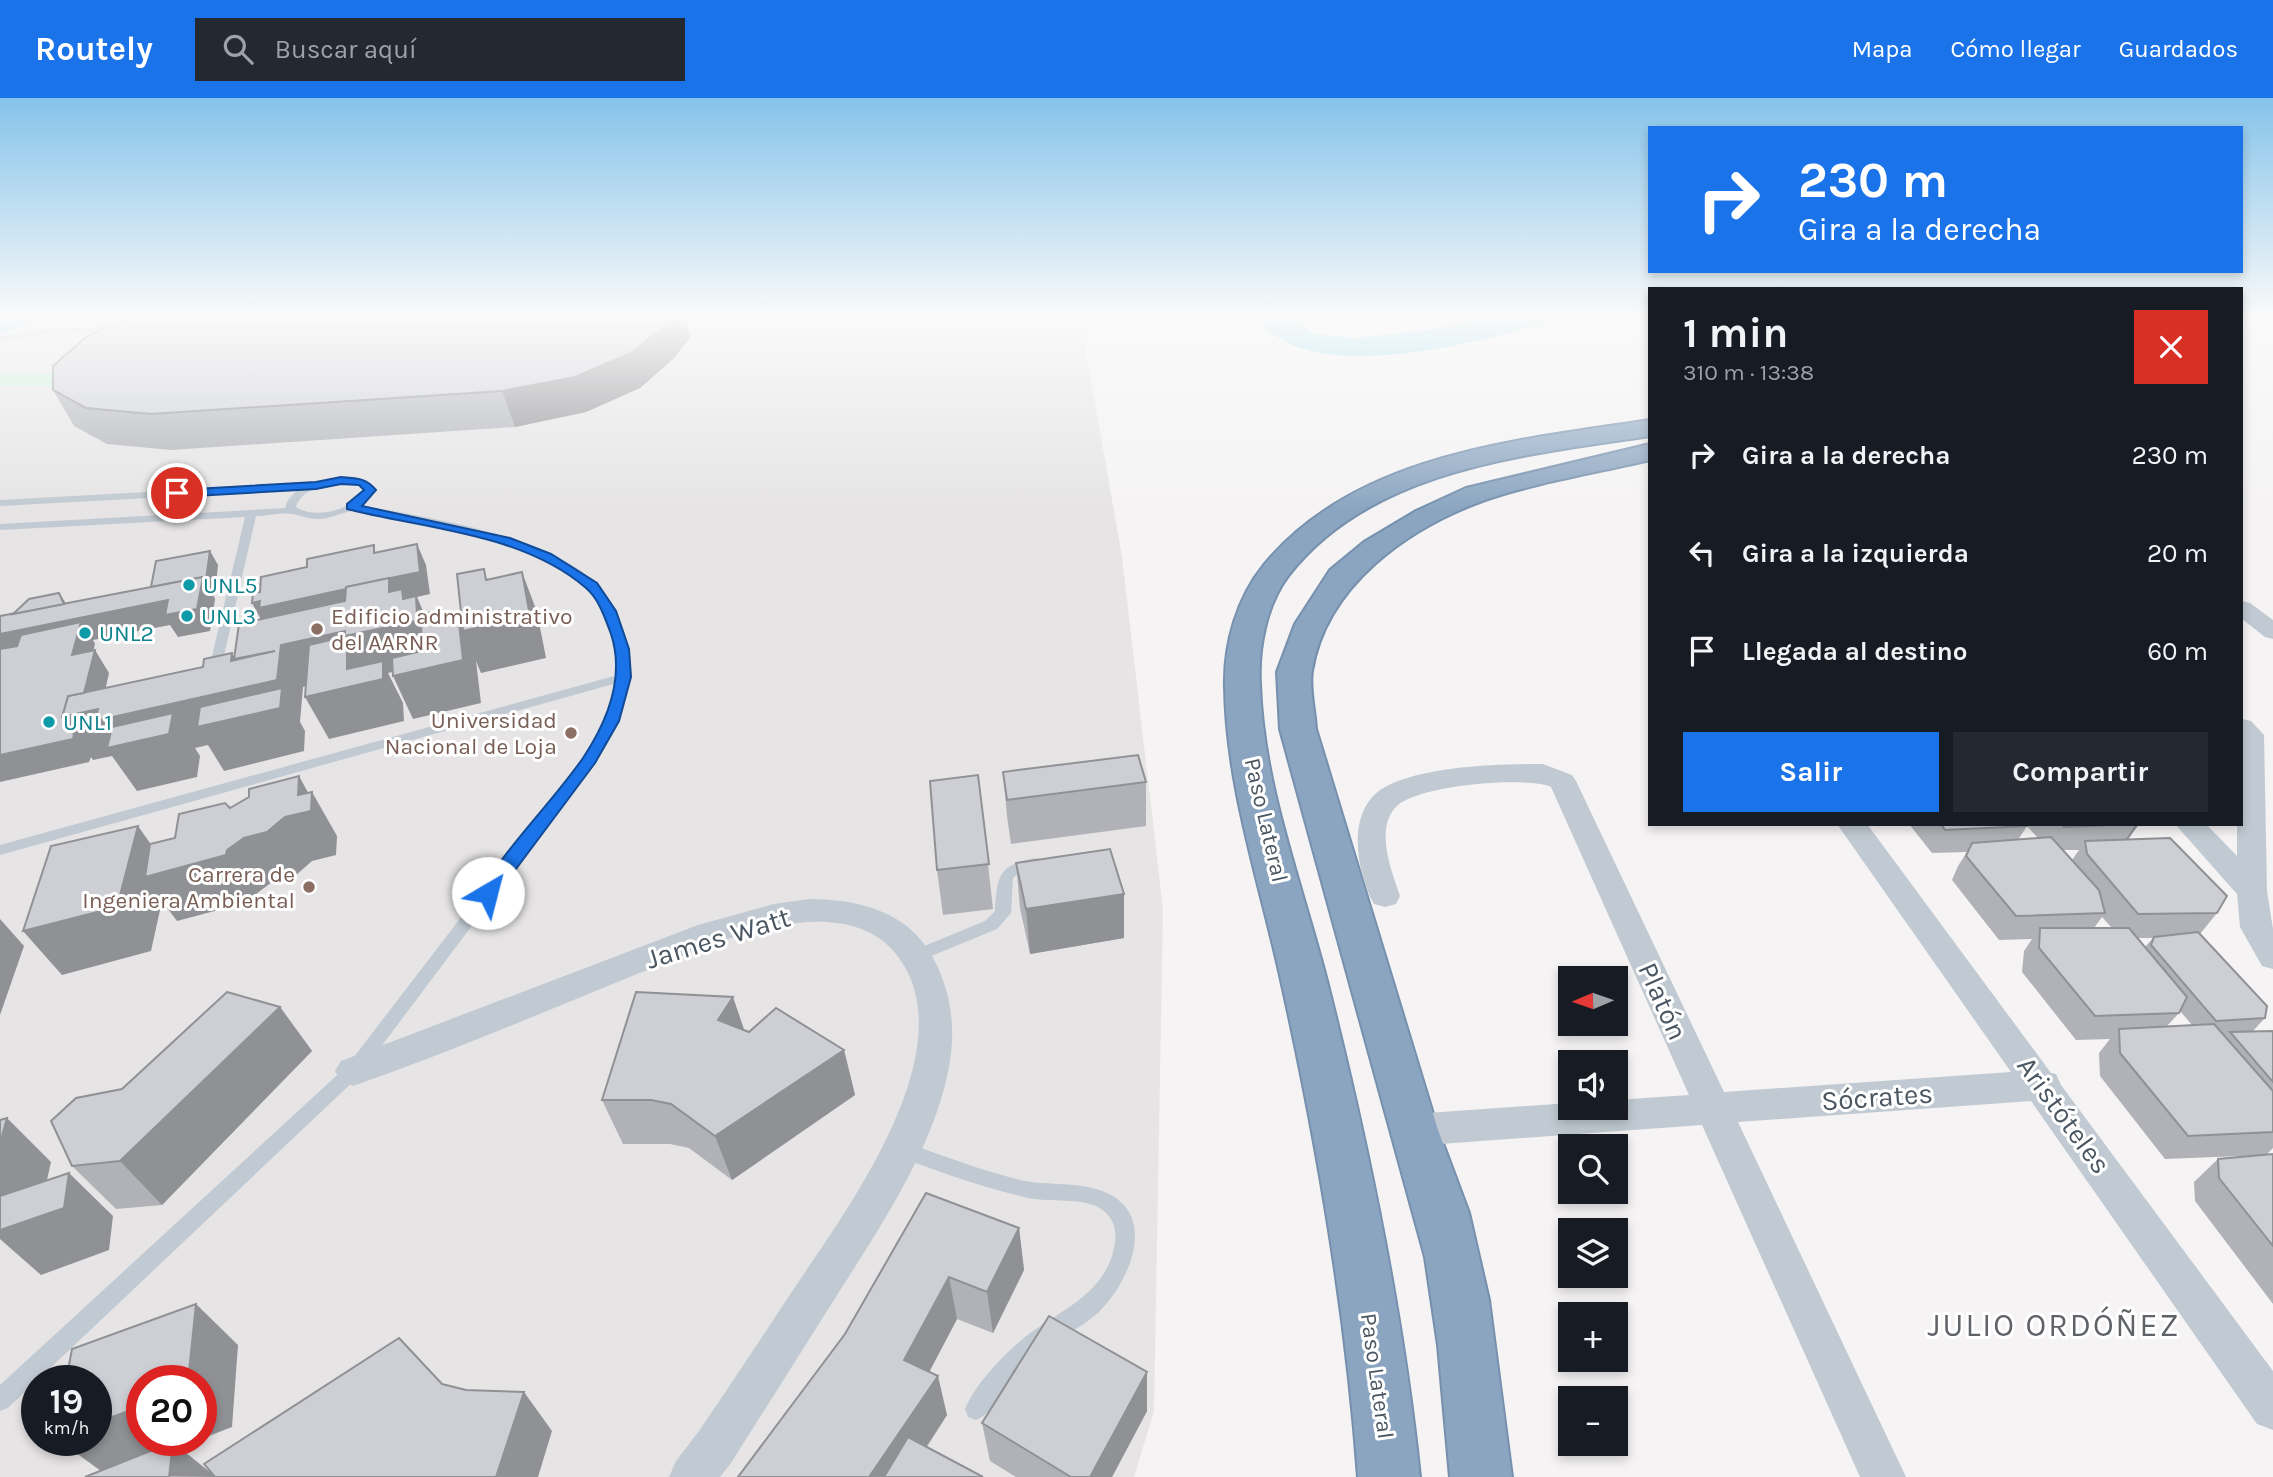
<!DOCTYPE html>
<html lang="es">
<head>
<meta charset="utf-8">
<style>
	:root { --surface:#171b24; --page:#242831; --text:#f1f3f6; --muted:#9ea1a6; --accent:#1a73e8 }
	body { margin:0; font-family:Karla,sans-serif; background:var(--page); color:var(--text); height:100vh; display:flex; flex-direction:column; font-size:26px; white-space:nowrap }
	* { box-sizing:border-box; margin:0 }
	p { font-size:23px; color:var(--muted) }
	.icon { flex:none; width:38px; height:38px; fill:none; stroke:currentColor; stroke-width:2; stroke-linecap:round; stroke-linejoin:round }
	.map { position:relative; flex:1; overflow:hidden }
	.details { position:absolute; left:1648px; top:189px; width:595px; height:539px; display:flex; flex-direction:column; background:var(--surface); border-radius:0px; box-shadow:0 4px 10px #0003 }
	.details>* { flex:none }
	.guide { position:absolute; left:1648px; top:28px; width:595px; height:147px; border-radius:0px; box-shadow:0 4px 10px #0003; background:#1a73e8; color:#fff; overflow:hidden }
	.needle { width:46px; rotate:268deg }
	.buttons { position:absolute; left:1558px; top:868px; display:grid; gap:14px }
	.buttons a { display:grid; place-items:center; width:70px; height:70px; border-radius:0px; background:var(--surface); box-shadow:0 4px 10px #0003; font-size:35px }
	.speed { position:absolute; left:21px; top:1267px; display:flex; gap:14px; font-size:35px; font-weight:700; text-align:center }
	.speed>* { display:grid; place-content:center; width:91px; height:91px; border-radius:50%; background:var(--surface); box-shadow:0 4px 10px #0003; line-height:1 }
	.speed small { font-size:18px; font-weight:400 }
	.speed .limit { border:10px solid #d22; background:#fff; color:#111 }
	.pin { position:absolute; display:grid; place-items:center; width:60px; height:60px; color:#fff; margin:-30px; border:4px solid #fff; border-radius:50%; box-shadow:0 2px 7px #0007 }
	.me { position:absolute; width:77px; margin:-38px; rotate:37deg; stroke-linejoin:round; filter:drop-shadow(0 0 5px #0008) }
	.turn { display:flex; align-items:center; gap:24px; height:147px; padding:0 35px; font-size:32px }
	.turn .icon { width:91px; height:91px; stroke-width:2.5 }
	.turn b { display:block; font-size:49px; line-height:60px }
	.round { display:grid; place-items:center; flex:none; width:74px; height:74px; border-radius:0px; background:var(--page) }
	.head { display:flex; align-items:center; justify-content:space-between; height:119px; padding:0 35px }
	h1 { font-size:42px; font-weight:700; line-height:52px }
	.primary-button { display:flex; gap:14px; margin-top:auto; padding:14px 35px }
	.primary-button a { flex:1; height:80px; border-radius:0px; background:var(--accent); color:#fff; font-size:28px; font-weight:700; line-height:80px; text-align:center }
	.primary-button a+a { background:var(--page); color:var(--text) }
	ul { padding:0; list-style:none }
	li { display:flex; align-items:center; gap:21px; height:98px; padding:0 35px }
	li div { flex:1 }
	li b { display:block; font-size:26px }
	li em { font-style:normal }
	header { display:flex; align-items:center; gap:42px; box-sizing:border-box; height:98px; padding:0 35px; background:var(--accent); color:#fff }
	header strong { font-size:33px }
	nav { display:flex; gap:38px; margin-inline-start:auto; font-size:24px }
	.search { width:490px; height:63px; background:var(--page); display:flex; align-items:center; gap:18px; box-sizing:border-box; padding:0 24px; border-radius:0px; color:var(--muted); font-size:26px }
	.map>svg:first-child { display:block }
</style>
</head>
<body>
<header>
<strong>Routely</strong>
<div class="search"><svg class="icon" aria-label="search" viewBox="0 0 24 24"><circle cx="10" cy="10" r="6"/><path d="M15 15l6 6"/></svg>Buscar aquí</div>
<nav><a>Mapa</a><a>Cómo llegar</a><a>Guardados</a></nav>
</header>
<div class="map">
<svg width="2273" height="1379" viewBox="0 0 2273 1379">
	<rect width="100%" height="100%" fill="#f5f3f3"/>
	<!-- education -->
	<path fill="#e6e4e5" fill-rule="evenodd" d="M0,218H1088L1086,253L1122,459L1163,811L1154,1313L1134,1379H0ZM37,1283H96V1342H37ZM142,1283H201V1342H142Z"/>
	<!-- green -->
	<path fill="#c3f1d5" d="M3,275L73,276L51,288H0V277Z"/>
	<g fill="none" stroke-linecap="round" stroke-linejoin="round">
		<!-- river -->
		<g fill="#90daee" fill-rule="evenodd">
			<path d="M0,218H40L35,224L0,236Z"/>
			<path d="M1255,218H1288L1314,236L1355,240L1421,233L1500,218H1557L1552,224C1478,243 1307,293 1255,218Z"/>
		</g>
		<!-- highway casing -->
		<g stroke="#7690ad" stroke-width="4">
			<g id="highway">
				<path d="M1650,322V338C1526,357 1371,370 1288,478C1266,507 1258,551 1260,586C1263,687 1302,786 1327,883C1368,1045 1403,1213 1420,1379H1358C1346,1213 1317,1044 1281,882C1260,785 1226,688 1225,588C1224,546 1237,500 1264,467C1355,356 1518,342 1650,322Z"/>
				<path d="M1650,346V362C1599,374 1534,385 1485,402C1408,430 1326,487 1312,573C1309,590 1315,613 1316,631L1438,1032L1469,1115L1489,1202L1512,1379H1450L1438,1247L1425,1159L1280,631L1277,574L1295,526L1330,472L1364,444L1416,413L1466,390Z"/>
			</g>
		</g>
		<!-- lane -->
		<g fill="#c1cad2" fill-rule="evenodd">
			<path d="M124,228H127V232L48,235L0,243V239L48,231Z"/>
			<path d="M345,379L367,382L376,392L362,408C428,419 550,438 598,487C610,499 619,517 624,533C639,581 620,623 595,664L359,978L8,1310L0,1313V1287L347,968L584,659L605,621L617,585L0,757V747L618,577C618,548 611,514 590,492C551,450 453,431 397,420C384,418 368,413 355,413C344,413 331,421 319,421C309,421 302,418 293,416C281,414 267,418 256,418L220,575L214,579L208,575L245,419L0,432V426L285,410L288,402L297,392L0,408V402L311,385ZM353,385L360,386L366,392C351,412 317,422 296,409C303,387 333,386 353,385Z"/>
			<path d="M1035,760L1040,761L1042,765L1040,769L1020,774L1013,780L1011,815L997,831L924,861L918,863L912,861L910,857L912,853L985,823L995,813C997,778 998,767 1035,760Z"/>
			<path d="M903,1044C943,1057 984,1074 1025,1083C1052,1088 1084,1083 1109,1096C1158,1121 1128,1185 1099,1214C1086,1226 1070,1234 1055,1244C1038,1255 1024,1268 1011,1283C1001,1296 991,1316 976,1322L968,1319L965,1311C975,1287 999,1262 1018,1245C1054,1213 1108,1199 1115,1144C1117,1129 1112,1117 1098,1109C1079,1099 1045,1105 1024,1099C981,1089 938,1073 896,1058L894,1052L896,1046Z"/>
		</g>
		<!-- street -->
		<g fill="#c1cad2" fill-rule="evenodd">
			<path d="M2242,503L2250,505L2273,522V541L2265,539L2242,521Z"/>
			<path d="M2242,621L2251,623L2264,637L2267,793L2273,831V871L2262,868L2240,829L2237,796L2175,726H2206L2237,758V726H2242Z"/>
			<path d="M1543,666L1572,677L1576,683L1724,994L2011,974L1837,726H1867L2051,975L2056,976L2061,987L2273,1273V1332L2257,1326L2031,1003L1738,1024L1906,1379H1860L1702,1027L1413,1048L1400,1043L1395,1032L1400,1021L1413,1016L1570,1005V1010H1615V1002L1689,997L1551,689C1525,678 1414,687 1395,710C1375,733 1392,774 1400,798L1396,806L1385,809L1374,806C1356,774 1345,711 1385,689C1425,668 1498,666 1543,666Z"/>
			<path d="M809,801C858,801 907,813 932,858C949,888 955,922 951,956C941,1038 883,1125 839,1194C803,1251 767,1308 731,1365L720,1379H669L676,1363L699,1333C731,1286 762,1239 793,1192C845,1115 970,948 896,856C868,820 817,820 776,828C728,837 682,859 637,876C543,914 449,955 353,988L341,983L335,973L341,963L698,827L774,806Z"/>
		</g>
		<!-- highway -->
		<use href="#highway" fill="#8ba5c1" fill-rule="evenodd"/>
	</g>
	<!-- wall -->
	<g fill="#b0b2b7" fill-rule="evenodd">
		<path d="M134,218H685L690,239L674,260L640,290L586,314L515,329L171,352L107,346L74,328L53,292Z"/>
		<path d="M1003,674L1146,684V728L1011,746L1007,718Z"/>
		<path d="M978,677L993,811L943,817L937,772Z"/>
		<path d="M1909,726H2139L2128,742L2217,815L2200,836L2265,920L2252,934L2273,933V1050L2266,1057L2165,1061L2100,978L2099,955L2110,941L2076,942L2022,874L2024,853L2032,841L1999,842L1952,782L1958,768L1967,754L1932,755ZM2027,728L2038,740L2018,742ZM2062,752H2079L2072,762ZM2102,819L2112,830H2094ZM2137,840H2153L2145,849ZM2180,913L2192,927L2167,928L2179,915Z"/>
		<path d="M1016,765L1124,796V840L1030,856L1020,810Z"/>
		<path d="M280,909L312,953L162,1107L116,1111L72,1068L122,991Z"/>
		<path d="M744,932L749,934L844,952L855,997L732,1082L689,1050L670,1046H623L602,1002Z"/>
		<path d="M2273,1056V1206L2195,1103L2194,1084L2218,1061Z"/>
		<path d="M1019,1130L1024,1172L993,1235L957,1221L929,1274L947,1317L927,1349L738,1379L845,1236Z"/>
		<path d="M1147,1313L1112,1379H1016L990,1363L982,1325Z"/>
	</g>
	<!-- shaded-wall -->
	<g fill="#909195">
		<path d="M673,218H685L690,239L674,260L640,290L586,314L515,329L502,293Z"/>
		<path d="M417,446L426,467L430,496L417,499L426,520L442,512L460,553L461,558L388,575L403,605L404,623L329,641L305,599L350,578L303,589L300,624L305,633L304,653L224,673L208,647L195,650L200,658L197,679L137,693L112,658L93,662L91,659L89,664L0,684V657L62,619L95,552L109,575L100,615L231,563L232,555L235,560L281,547L345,533L404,525L264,527L252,505Z"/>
		<path d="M210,453L218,467L215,496H213L215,501L210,533L178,539L170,527L93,542L95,546L87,580L0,561V536L59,495L69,510L157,505Z"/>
		<path d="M522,474L537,514L546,560L481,575L476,563L481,605L413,621L393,578L463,562L458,516L465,532Z"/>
		<path d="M299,678L311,700L312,694L337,738L336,757L312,763L295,778L272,784L256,796V802L177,823L162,803L151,853L62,877L23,833L138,728L169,772L227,752L298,697Z"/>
		<path d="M2136,726H2139L2127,742L2119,751Z"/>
		<path d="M1124,796V840L1030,856L1026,811Z"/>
		<path d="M0,821L24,848L0,917Z"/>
		<path d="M733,899L748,943L718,922Z"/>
		<path d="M280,909L312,953L162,1107L120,1063Z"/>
		<path d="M844,952L855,997L732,1082L715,1038Z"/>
		<path d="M7,1020L51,1064L39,1118L69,1075L113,1118L109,1152L41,1177L0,1141V1045Z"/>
		<path d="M1019,1130L1024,1172L993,1235L987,1194Z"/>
		<path d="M949,1179L957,1221L915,1301L904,1262Z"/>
		<path d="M196,1206L238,1247L232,1329L201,1341V1283H188Z"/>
		<path d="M1147,1274V1313L1112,1379H1090Z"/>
		<path d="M938,1278L947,1317L906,1379H869Z"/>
		<path d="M524,1294L552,1333L538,1379H496Z"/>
		<path d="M142,1308V1342H198L180,1350L216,1379L108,1378L58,1342H96V1325Z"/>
	</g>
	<!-- building -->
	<g fill="#cdcfd5" stroke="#909195" stroke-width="2">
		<path d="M134,218H673L666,227L631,255L575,279L502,293L151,316L86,310L53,292V268L87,238Z"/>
		<path d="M417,446L420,474L346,489V491L259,510L260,503L252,505L253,495L260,494L261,479L307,469V461L374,447V455Z"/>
		<path d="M210,453L206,482H205L203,479L151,489L156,463Z"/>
		<path d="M484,471L486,482L522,474L530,518L463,533L457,476Z"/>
		<path d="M203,479L197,511L165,517L168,502L0,536V518Z"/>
		<path d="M389,480V494L402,491L403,501L416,498L417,517L442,512L443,517L345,538V533L281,547L277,582L95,623L98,611L62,619L68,598L203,569L204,561L232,555L231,563L275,553L234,561L239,526L345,503L346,489Z"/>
		<path d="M59,495L64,506L13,516L29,501Z"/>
		<path d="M458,516L463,562L393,578L392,560L422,553L421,524Z"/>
		<path d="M81,524L72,557L95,552L84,595L68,598L62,619L74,636L73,641L0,657V551L17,548L21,537Z"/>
		<path d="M347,538V571L383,563V581L305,599L309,547Z"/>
		<path d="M282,590L280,610L197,629L200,609Z"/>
		<path d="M173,615L169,636L107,650L112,629Z"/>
		<path d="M1138,657L1146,684L1007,702L1003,674Z"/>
		<path d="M978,677L989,766L937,772L930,683Z"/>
		<path d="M299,678L298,697L312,694L311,713L285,719L267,734L244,740L227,752L226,757L145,779L150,746L175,740L179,716L225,705L230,710L249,699V691Z"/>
		<path d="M1941,726H2027V728L1945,732Z"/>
		<path d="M2062,726H2136L2064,729Z"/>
		<path d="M138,728L117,809L23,833L51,748Z"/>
		<path d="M2051,739L2099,792L2105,815L2016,818L1966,758L1972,745Z"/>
		<path d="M2170,740L2227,798L2217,815L2138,816L2087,756L2085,743Z"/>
		<path d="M1110,751L1124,796L1026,811L1016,765Z"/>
		<path d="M2040,830H2129L2187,899L2179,915L2095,918L2039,850Z"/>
		<path d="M2198,834L2267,908L2265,920L2216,923L2151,847L2154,839Z"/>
		<path d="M227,894L280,909L120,1063L72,1068L51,1023L76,1000L122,991Z"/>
		<path d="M636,894L733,899L718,922L749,934L776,910L844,952L715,1038L671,1006L651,1002H602Z"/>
		<path d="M2214,926L2273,993V1034L2188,1038L2120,955L2119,931Z"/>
		<path d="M2273,933V984L2230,934Z"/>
		<path d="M7,1020L0,1045V1022Z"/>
		<path d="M2273,1056V1148L2219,1080L2218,1061Z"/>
		<path d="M69,1075L64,1110L0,1132V1098Z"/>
		<path d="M926,1095L1019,1130L987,1194L949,1179L904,1262L938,1278L869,1379H738L845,1236Z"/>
		<path d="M196,1206L188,1283H142V1308L96,1325V1283H66L72,1251Z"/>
		<path d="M1049,1218L1147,1274L1090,1379H1071L982,1325Z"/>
		<path d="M399,1240L442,1286L466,1292L524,1294L496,1379H215L204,1366Z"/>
		<path d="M908,1339L983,1379H884Z"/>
		<path d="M173,1344L169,1379H85Z"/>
	</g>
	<!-- sky -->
	<linearGradient id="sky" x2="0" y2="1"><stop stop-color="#85c3ea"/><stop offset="0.53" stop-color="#fafafa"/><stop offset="1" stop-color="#fafafa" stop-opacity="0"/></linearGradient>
	<rect width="2273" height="411" fill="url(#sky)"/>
	<!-- route -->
	<path fill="#1a73e8" stroke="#114b97" stroke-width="2" d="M341,379C357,380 366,380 376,392L362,408L510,440L551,456L597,485L616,513L629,551L631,579L619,623L595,665L495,799H482L480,795C508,746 551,706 583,660C607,624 625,579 611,536C605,520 599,501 586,490C522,435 425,431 347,411V406L364,392L359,387L341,386L316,391L177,399L171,395L177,392L316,384Z"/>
	<!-- markers -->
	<g fill="#0f9aa8" stroke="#fff" stroke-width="2.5">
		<circle cx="189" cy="487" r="7"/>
		<circle cx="187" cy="518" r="7"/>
		<circle cx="85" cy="535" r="7"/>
		<circle cx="49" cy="624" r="7"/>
	</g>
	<g fill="#8d6e63" stroke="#fff" stroke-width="2.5">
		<circle cx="317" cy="531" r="7"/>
		<circle cx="571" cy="635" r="7"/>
		<circle cx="309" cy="789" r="7"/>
	</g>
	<g text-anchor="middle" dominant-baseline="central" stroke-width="6" stroke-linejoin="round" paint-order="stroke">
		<!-- culture labels -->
		<g font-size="23" fill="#0d838f" stroke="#fff" text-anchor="start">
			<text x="203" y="487">UNL5</text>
			<text x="201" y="518">UNL3</text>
			<text x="99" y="535">UNL2</text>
			<text x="63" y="624">UNL1</text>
		</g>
		<!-- education labels -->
		<g font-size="23" fill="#785e54" stroke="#fff" text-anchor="end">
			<text x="331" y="518" text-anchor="start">Edificio administrativo<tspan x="331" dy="26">del AARNR</tspan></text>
			<text x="557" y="622">Universidad<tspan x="557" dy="26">Nacional de Loja</tspan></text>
			<text x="295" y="776">Carrera de<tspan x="295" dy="26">Ingeniera Ambiental</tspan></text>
		</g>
		<!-- street labels -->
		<g font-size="23" fill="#4a5661" stroke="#fff">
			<text transform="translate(1266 722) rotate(77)">Paso Lateral</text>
			<text transform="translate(1377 1278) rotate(82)">Paso Lateral</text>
		</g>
		<!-- near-street labels -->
		<g font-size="28" fill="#4a5661" stroke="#fff">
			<text transform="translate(718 840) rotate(-17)">James Watt</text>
			<text transform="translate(1663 903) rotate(66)">Platón</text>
			<text transform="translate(1877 999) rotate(-4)">Sócrates</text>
			<text transform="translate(2064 1017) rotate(54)">Aristóteles</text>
		</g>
		<!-- near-quarter labels -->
		<g font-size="32" letter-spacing="2" fill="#5f6368" stroke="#fff">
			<text x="2054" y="1227">JULIO ORDÓÑEZ</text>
		</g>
	</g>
</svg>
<div class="buttons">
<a><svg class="needle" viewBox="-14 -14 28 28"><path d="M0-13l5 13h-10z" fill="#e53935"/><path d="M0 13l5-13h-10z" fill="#9ea1a6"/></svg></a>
<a><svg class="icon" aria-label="sound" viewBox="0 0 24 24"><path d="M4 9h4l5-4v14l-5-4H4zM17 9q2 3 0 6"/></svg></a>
<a><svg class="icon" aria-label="search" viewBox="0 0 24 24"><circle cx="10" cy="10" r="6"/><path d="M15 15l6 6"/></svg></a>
<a><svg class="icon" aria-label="layers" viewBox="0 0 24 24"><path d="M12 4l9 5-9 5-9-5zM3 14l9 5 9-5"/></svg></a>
<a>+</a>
<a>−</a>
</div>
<div class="speed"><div>19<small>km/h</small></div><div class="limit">20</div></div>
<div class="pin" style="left:177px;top:395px;background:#d93025"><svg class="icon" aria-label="arrive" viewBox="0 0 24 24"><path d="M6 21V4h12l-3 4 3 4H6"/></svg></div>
<svg class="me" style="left:488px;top:795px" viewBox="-20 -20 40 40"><circle r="19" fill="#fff"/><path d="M0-13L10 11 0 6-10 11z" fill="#1a73e8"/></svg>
<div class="guide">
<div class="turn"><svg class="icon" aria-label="right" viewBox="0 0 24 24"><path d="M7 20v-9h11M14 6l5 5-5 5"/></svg><div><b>230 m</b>Gira a la derecha</div></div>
</div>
<section class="details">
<div class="head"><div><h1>1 min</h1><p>310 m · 13:38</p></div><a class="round" style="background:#d93025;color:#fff"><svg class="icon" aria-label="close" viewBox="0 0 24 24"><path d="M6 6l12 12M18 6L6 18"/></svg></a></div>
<ul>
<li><svg class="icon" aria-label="right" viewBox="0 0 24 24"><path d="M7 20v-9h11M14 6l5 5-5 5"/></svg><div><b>Gira a la derecha</b></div><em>230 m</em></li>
<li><svg class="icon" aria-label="left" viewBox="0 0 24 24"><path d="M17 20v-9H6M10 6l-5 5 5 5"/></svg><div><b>Gira a la izquierda</b></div><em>20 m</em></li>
<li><svg class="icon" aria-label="arrive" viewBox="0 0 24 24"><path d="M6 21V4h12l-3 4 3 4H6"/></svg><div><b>Llegada al destino</b></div><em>60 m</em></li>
</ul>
<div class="primary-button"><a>Salir</a><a>Compartir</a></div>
</section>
</div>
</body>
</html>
